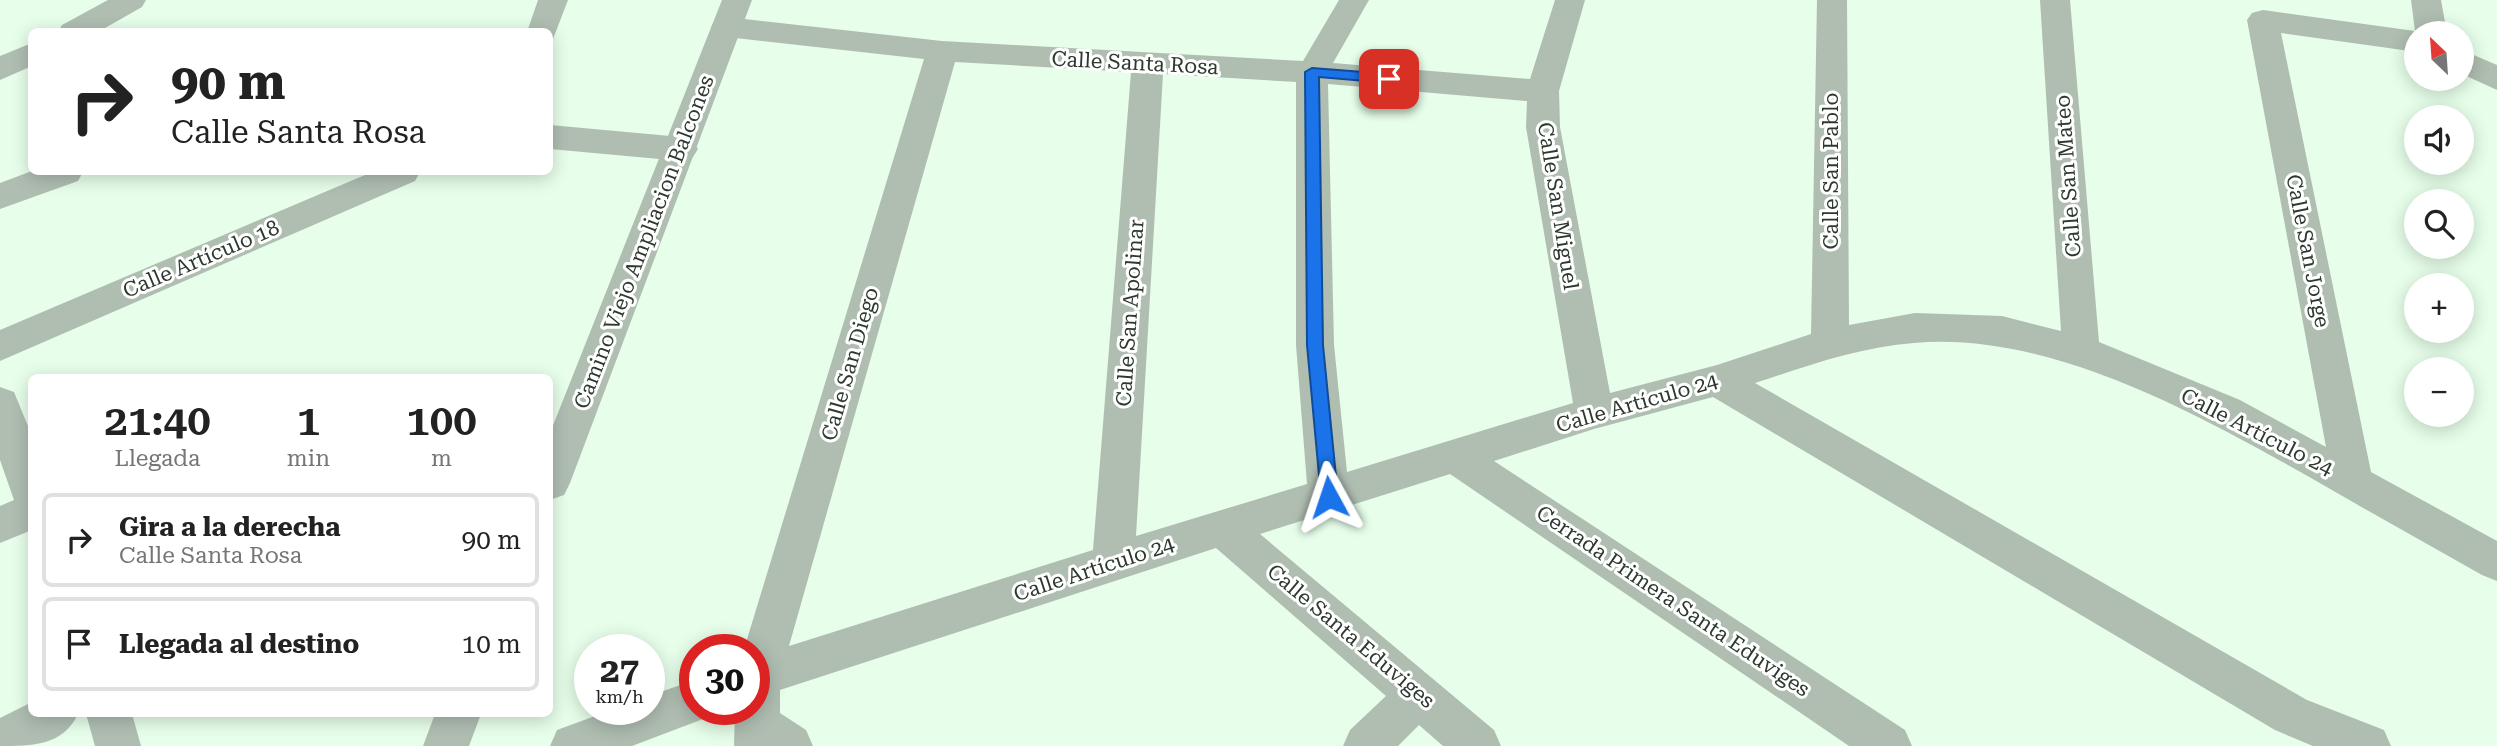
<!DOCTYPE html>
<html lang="es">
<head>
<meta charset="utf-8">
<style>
	:root { --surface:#fff; --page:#f2f2f2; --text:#222; --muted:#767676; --line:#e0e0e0 }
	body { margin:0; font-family:"Roboto Serif",serif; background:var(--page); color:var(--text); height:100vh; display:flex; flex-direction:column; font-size:26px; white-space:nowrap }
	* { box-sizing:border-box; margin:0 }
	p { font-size:23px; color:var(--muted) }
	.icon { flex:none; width:38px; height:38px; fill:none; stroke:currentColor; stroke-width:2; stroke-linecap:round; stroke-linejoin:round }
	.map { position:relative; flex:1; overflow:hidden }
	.panel { position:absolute; left:28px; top:374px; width:525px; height:343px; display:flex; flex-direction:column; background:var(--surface); border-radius:10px; box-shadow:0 4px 18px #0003 }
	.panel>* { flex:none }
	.guide { position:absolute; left:28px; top:28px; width:525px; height:147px; border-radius:10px; box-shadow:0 4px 18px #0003; background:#fff; color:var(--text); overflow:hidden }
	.needle { width:46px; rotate:335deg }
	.fabs { position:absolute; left:2404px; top:21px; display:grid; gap:14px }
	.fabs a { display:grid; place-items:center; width:70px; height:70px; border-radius:50%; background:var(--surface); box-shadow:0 4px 18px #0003; font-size:35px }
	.speed { position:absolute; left:574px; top:634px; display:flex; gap:14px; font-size:35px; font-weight:700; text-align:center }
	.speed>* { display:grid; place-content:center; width:91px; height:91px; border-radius:50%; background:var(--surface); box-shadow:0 4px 18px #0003; line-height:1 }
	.speed small { font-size:18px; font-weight:400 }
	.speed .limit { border:10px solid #d22; background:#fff; color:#111 }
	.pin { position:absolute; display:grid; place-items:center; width:60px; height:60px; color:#fff; margin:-30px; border-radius:14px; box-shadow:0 4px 10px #0006 }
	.me { position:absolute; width:77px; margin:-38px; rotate:355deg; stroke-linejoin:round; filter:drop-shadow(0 0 5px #0008) }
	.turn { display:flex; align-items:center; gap:24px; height:147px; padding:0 28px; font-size:32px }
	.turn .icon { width:91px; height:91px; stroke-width:2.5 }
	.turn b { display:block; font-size:49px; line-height:60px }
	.eta { display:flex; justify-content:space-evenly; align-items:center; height:119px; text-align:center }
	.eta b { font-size:42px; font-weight:600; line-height:49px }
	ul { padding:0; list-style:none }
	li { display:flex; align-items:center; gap:21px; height:94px; margin:0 14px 10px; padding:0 14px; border:4px solid var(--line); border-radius:10px }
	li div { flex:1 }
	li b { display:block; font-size:26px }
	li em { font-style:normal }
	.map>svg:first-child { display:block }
</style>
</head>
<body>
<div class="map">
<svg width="2497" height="746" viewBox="0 0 2497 746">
	<rect width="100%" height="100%" fill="#e6feea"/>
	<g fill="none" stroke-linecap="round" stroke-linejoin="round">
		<!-- minor -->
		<g fill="#b0beb2" fill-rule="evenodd">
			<path d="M108,0H146L142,7L98,32H58L62,25Z"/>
			<path d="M538,0H568L553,39L550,40V32H527Z"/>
			<path d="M1339,0H1369L1333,63L1530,79L1555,0H1585L1559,91L1560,127L1610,393L1717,365L1811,334L1817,0H1847L1849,325L1915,313L2002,316L2061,331L2040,0H2070L2099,342L2240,400L2326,447L2247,20L2252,13L2263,10L2415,31L2411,0H2441L2447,33H2417V52L2281,33L2371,472L2497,541V581L2482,575C2425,543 2368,511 2311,478C2197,414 2049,331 1914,343C1859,347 1807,366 1755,383L2307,700L2384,730L2391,746H2313L2275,730L1713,397L1594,429L1494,461L1905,730L1912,746H1849L1450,474L1260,534L1494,730L1501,746H1443L1419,725L1398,746H1343L1350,730L1386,696L1216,548L780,690V713L806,730L813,746H734L735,709H754V649H744L924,59L727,37L716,34L711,27L716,20L727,17L942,41L1303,61ZM955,62L1131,72L1093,550L789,646ZM1163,74L1296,82V345L1307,484L1136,536ZM1328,84L1527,101L1526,127L1573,403L1347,472L1334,345Z"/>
			<path d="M32,43V66L0,80V56Z"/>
			<path d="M2462,50L2497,65V90L2462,74Z"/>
			<path d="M550,125L681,137L693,141L698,149L693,157L681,161L550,149Z"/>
			<path d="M32,171L83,172L78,181L0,209V183Z"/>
			<path d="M372,172H420L415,181L0,361V330Z"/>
			<path d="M0,387L14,392L32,436V530L0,543V506L14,500L0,460Z"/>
			<path d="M695,680V709H714L711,716L632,746H550L557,730L614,709H649V696Z"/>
			<path d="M32,702V714H78C63,746 32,746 0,746V718Z"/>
			<path d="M86,714H132L141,746H95Z"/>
		</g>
		<!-- tertiary -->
		<g fill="#b0beb2" fill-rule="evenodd">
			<path d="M722,0H752L570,483L564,495L550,500V433Z"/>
			<path d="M435,714H481L469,746H423Z"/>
		</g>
	</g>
	<!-- route -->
	<path fill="#1a73e8" stroke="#114b97" stroke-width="2" d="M1312,68L1389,74L1396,79L1389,83L1319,77L1323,345L1338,497L1335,502L1329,505L1323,502L1321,497L1307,345L1305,72Z"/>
	<g text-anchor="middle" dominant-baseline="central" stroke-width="6" stroke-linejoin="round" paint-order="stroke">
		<!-- street labels -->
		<g font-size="21" fill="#2d392f" stroke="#fff">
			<text transform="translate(1135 63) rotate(3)">Calle Santa Rosa</text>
			<text transform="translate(1831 171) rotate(-90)">Calle San Pablo</text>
			<text transform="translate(2068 176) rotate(-94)">Calle San Mateo</text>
			<text transform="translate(1558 206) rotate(81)">Calle San Miguel</text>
			<text transform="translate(644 242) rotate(-69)">Camino Viejo Ampliacion Balcones</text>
			<text transform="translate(2308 251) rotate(79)">Calle San Jorge</text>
			<text transform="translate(201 259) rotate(-23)">Calle Artículo 18</text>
			<text transform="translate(1130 313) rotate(-86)">Calle San Apolinar</text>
			<text transform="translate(850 364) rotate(-74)">Calle San Diego</text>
			<text transform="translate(1637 403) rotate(-16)">Calle Artículo 24</text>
			<text transform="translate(2257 432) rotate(27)">Calle Artículo 24</text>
			<text transform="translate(1094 569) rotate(-18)">Calle Artículo 24</text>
			<text transform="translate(1673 601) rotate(34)">Cerrada Primera Santa Eduviges</text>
			<text transform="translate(1351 636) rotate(40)">Calle Santa Eduviges</text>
		</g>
	</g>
</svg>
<div class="fabs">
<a><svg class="needle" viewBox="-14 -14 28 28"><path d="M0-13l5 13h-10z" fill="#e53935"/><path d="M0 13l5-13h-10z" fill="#767676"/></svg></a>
<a><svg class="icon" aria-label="sound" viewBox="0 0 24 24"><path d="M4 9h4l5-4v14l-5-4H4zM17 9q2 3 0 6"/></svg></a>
<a><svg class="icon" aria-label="search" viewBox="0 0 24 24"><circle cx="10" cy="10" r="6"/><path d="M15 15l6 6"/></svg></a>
<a>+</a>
<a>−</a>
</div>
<div class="speed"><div>27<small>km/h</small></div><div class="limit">30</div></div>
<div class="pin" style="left:1389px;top:79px;background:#d93025"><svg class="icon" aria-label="arrive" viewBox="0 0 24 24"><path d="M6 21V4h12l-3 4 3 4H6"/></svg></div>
<svg class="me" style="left:1329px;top:497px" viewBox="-20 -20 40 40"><path d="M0-17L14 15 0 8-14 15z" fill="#1a73e8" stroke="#fff" stroke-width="4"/></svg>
<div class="guide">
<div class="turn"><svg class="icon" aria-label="right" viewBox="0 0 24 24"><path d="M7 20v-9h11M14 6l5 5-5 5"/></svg><div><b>90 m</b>Calle Santa Rosa</div></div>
</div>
<section class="panel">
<div class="eta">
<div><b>21:40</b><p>Llegada</p></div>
<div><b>1</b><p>min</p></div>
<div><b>100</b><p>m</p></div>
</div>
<ul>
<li><svg class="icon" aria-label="right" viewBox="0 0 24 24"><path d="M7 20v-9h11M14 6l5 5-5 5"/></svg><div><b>Gira a la derecha</b><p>Calle Santa Rosa</p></div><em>90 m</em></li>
<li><svg class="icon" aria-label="arrive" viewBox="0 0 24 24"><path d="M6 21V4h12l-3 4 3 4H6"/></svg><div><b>Llegada al destino</b></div><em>10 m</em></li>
</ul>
</section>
</div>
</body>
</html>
